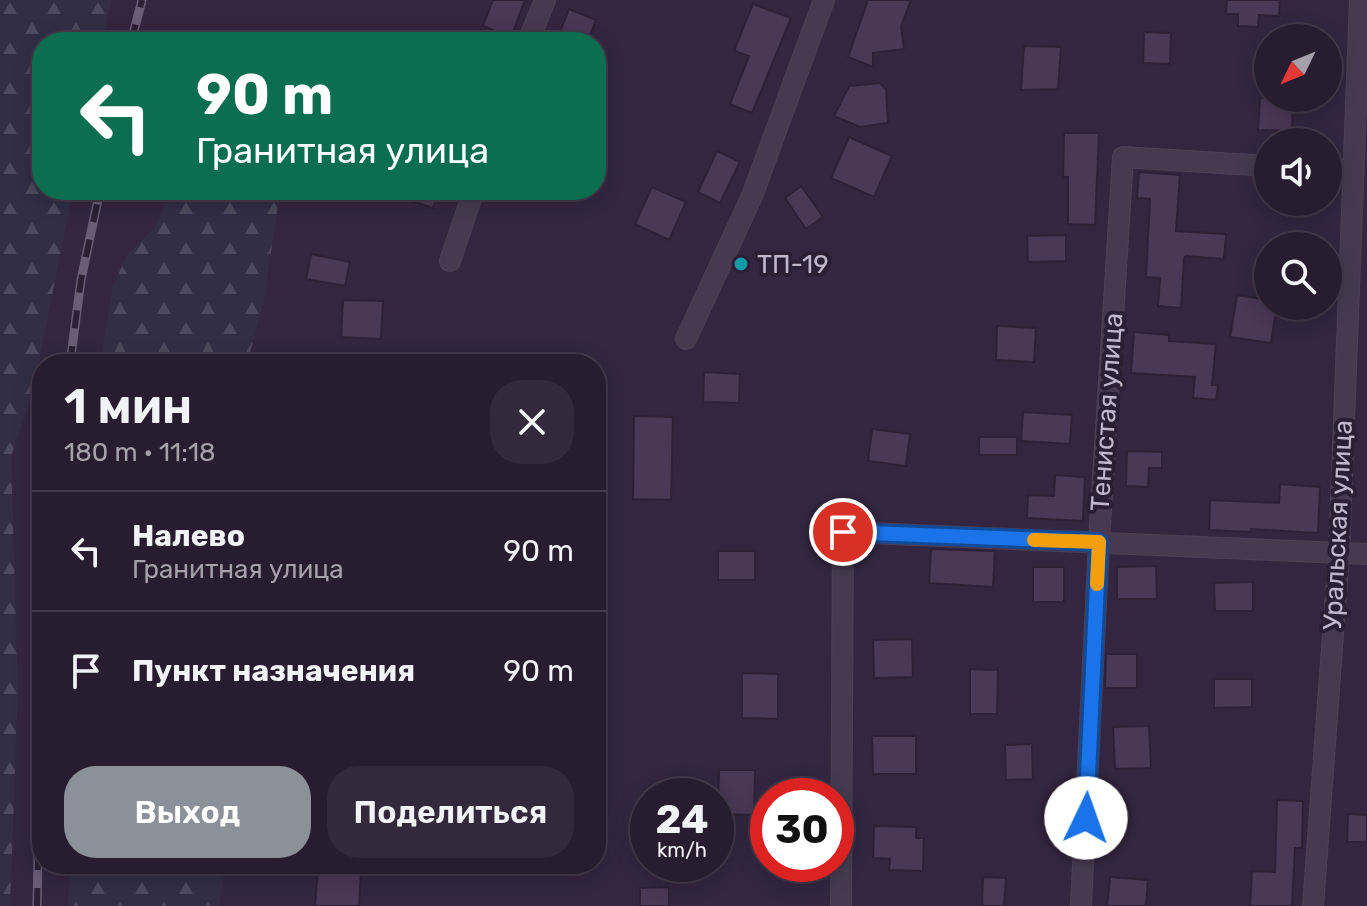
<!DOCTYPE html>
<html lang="ru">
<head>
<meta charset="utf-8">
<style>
	:root { --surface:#271c30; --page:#33293c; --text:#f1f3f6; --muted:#a4a1ab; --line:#433a4c; --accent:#8c9099 }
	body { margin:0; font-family:Rubik,sans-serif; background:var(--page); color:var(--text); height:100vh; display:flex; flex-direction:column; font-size:30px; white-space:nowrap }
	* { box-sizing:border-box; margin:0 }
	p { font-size:26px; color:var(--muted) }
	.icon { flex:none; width:44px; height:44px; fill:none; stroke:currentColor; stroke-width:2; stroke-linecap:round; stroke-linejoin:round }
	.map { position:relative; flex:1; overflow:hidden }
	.drawer { position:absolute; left:32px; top:354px; width:574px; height:520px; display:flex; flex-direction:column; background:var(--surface); border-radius:32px; box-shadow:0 4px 20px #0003,0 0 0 2px var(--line) }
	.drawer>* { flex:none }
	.hud { position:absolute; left:32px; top:32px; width:574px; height:168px; border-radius:32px; box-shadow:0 4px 20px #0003,0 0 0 2px var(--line); background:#0b6e4f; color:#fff; overflow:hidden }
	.needle { width:52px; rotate:227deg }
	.fabs { position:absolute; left:1254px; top:24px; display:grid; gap:16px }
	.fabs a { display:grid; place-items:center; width:88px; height:88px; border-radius:50%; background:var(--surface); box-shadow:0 4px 20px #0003,0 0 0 2px var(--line); font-size:40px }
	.speed { position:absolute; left:630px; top:778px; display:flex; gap:16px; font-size:40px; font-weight:700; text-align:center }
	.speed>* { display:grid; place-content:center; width:104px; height:104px; border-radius:50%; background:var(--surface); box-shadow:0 4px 20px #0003,0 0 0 2px var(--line); line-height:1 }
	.speed small { font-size:20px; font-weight:400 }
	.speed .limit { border:12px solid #d22; background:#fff; color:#111 }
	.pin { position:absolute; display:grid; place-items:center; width:68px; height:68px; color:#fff; margin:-34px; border:4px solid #fff; border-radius:50%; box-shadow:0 2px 8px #0007 }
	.me { position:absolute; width:88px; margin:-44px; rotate:3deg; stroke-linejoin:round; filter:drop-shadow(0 0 6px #0008) }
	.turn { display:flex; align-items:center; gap:28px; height:168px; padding:0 32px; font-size:36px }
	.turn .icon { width:104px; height:104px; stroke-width:2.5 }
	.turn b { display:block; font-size:56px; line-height:68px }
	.round { display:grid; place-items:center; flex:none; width:84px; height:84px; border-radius:32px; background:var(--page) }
	.summary { display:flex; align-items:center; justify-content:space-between; height:136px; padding:0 32px }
	h1 { font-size:48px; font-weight:600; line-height:60px }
	.primary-button { display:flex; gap:16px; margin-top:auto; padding:16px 32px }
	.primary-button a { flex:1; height:92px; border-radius:32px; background:var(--accent); color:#fff; font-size:32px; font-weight:600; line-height:92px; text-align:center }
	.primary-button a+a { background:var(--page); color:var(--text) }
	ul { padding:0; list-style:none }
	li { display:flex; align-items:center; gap:24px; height:120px; padding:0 32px; border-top:2px solid var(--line) }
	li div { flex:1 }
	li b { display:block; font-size:30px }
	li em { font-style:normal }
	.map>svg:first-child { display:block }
</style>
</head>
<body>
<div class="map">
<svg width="1367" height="906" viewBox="0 0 1367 906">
	<defs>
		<pattern id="forest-firs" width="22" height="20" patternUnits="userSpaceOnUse" patternTransform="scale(2)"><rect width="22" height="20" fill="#312e46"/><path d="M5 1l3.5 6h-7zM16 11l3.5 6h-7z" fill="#4d4a5f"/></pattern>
	</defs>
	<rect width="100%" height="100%" fill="#342640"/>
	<!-- forest -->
	<g fill="url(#forest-firs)">
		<path d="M0,0H111L102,42H42V190H73L32,397L11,456L18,689L10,906H0Z"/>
		<path d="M170,190L280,192L263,305L247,364H100L113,286L127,255L156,226Z"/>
		<path d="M70,864H225L219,906H68Z"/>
	</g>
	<!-- building -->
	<g fill="#493856" stroke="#2e2137" stroke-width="2">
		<path d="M493,0H525L511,37L483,26Z"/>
		<path d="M868,0H911L901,26L904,49L873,53V67L848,57Z"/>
		<path d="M1227,0H1280L1279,16L1259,15L1258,27L1238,26V14H1226Z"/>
		<path d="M753,4L791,18L752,113L730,104L749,56L734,51Z"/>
		<path d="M569,9L596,20L587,42H556Z"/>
		<path d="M1144,32L1171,33L1170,64L1143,63Z"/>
		<path d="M1024,46L1061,47L1058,89L1021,90Z"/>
		<path d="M880,83L886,89L888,123L860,127L834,116L849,86Z"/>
		<path d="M1260,98H1293L1292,131L1258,130Z"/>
		<path d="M1064,133H1099L1095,225L1068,224V177H1063Z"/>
		<path d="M849,137L892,156L874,197L831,178Z"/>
		<path d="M717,151L740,162L720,203L698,192Z"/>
		<path d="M1139,172L1180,175L1176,231L1226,234L1224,259L1186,256L1184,258L1181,308L1158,306L1160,278L1146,277L1150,199L1137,198Z"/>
		<path d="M801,186L823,217L806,229L785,198Z"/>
		<path d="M652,187L686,202L669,240L635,224Z"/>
		<path d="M388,190H440L433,208L388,193Z"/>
		<path d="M1066,235V261L1028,262L1027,236Z"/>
		<path d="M311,254L350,262L345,286L306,279Z"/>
		<path d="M1237,295L1268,300V306H1277L1271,343L1230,337Z"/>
		<path d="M343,300L383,301L381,339L341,337Z"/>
		<path d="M997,326L1036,328L1034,362L996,360Z"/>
		<path d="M1134,332L1169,335V341L1216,344L1212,385H1218L1216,400L1193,398L1195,377L1131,373Z"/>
		<path d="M704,372L740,374L739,403L703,402Z"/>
		<path d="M1023,412L1072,415L1070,444L1021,441Z"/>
		<path d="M634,416L673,417L671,500L633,499Z"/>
		<path d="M872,429L910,434L906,466L868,461Z"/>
		<rect x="979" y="437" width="38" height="18"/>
		<path d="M1127,451L1162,452V468H1149L1148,487L1126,486Z"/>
		<path d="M1055,475L1085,477L1083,521L1027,518L1028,495L1054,496Z"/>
		<path d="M1280,484L1320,487L1318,533L1251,529V532L1209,530L1210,500L1279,503Z"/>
		<path d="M931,549L995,551L993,587L929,583Z"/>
		<rect x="718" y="551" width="37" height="29"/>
		<path d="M1156,566L1157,599H1117V567Z"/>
		<rect x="1033" y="567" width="31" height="35"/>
		<path d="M1253,582V611H1215L1214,583Z"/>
		<path d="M912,639L913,677L874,678L873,640Z"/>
		<path d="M1106,654H1137V688H1105Z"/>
		<path d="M970,669L998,670L997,714H970Z"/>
		<path d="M742,673L778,674V719L742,718Z"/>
		<path d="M1214,679H1252V707L1214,708Z"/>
		<path d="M1149,726L1151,768L1115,769L1113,727Z"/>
		<path d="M872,736H916V774H873Z"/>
		<path d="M1032,744L1033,779L1006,780L1005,745Z"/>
		<path d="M719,770H755L754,815L718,814Z"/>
		<path d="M1277,800L1303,801L1302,848H1295L1292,906H1250L1252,871L1275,872Z"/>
		<path d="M1348,814L1367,815V842H1347Z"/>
		<path d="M874,826L916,827V838H924L923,871L889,870L890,859L873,858Z"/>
		<path d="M318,869L361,872L359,906H315Z"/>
		<path d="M983,877L1006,878L1004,906H982Z"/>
		<path d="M1110,877L1148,880L1146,906H1107Z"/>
		<path d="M669,887V906H640V888Z"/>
	</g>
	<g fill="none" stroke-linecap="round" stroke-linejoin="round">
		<!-- street casing -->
		<g stroke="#4d4156" stroke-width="22">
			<g id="street">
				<path d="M528,42L545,0"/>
				<path d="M1328,169L1352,170"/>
				<path d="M450,261L474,190"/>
				<path d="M686,339L752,196L824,0"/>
				<path d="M841,906L843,532L1367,554"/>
				<path d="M1081,906L1099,542L1123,157L1268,166"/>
				<path d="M1313,906L1339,553L1360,0"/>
			</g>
		</g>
		<!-- street -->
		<use href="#street" stroke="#473a50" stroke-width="20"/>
		<!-- rail casing -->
		<g stroke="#6b5c77" stroke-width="9">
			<g id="rail">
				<path d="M131,42L142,0"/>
				<path d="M70,364L81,280L100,190"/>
				<path d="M37,906L42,662"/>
			</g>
		</g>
		<!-- rail -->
		<use href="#rail" stroke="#2c1f35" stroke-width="6" stroke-dasharray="18" stroke-linecap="butt"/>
	</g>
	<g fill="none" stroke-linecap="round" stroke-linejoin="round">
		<!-- route casing -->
		<g stroke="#114b97" stroke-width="20">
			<path id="route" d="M843,532L1099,542L1086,818"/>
		</g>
		<!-- route -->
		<use href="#route" stroke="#1a73e8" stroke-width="14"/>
		<!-- slow -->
		<path stroke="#f59e0b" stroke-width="14" d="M1034,540L1099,542L1097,584"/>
	</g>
	<!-- markers -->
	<circle fill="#0f9aa8" stroke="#2c1f35" stroke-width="3" cx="741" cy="264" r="8"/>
	<g text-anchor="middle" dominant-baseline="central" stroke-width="8" stroke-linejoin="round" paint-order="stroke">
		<!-- poi labels -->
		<g font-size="26" fill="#c2b7ca" stroke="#2c1f35" text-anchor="start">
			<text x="757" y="264">ТП-19</text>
		</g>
		<!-- street labels -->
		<g font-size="26" fill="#c2b7ca" stroke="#2c1f35">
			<text transform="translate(1107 412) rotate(-86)">Тенистая улица</text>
			<text transform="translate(1338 525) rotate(-87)">Уральская улица</text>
		</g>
	</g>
</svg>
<div class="fabs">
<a><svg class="needle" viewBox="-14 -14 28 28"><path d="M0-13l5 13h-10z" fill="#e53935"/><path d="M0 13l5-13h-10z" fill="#a4a1ab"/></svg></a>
<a><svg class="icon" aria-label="sound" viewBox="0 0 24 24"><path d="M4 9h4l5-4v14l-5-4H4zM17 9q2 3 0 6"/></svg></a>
<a><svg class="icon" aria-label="search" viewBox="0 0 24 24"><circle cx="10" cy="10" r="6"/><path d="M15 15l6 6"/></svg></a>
</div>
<div class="speed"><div>24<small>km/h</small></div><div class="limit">30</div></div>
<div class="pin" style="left:843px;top:532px;background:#d93025"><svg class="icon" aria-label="arrive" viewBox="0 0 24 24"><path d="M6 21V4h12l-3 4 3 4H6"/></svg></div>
<svg class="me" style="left:1086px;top:818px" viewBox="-20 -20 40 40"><circle r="19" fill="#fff"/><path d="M0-13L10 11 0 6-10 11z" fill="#1a73e8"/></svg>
<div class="hud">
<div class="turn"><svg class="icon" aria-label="left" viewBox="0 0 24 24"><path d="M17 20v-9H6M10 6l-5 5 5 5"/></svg><div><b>90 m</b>Гранитная улица</div></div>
</div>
<section class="drawer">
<div class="summary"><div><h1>1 мин</h1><p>180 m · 11:18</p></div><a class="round"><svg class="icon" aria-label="close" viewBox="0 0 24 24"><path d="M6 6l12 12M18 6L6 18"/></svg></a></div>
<ul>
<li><svg class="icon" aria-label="left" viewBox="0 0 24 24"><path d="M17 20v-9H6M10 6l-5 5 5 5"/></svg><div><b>Налево</b><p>Гранитная улица</p></div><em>90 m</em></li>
<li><svg class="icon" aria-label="arrive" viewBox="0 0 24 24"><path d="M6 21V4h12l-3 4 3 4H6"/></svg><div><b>Пункт назначения</b></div><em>90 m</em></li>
</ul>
<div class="primary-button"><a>Выход</a><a>Поделиться</a></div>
</section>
</div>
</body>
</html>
